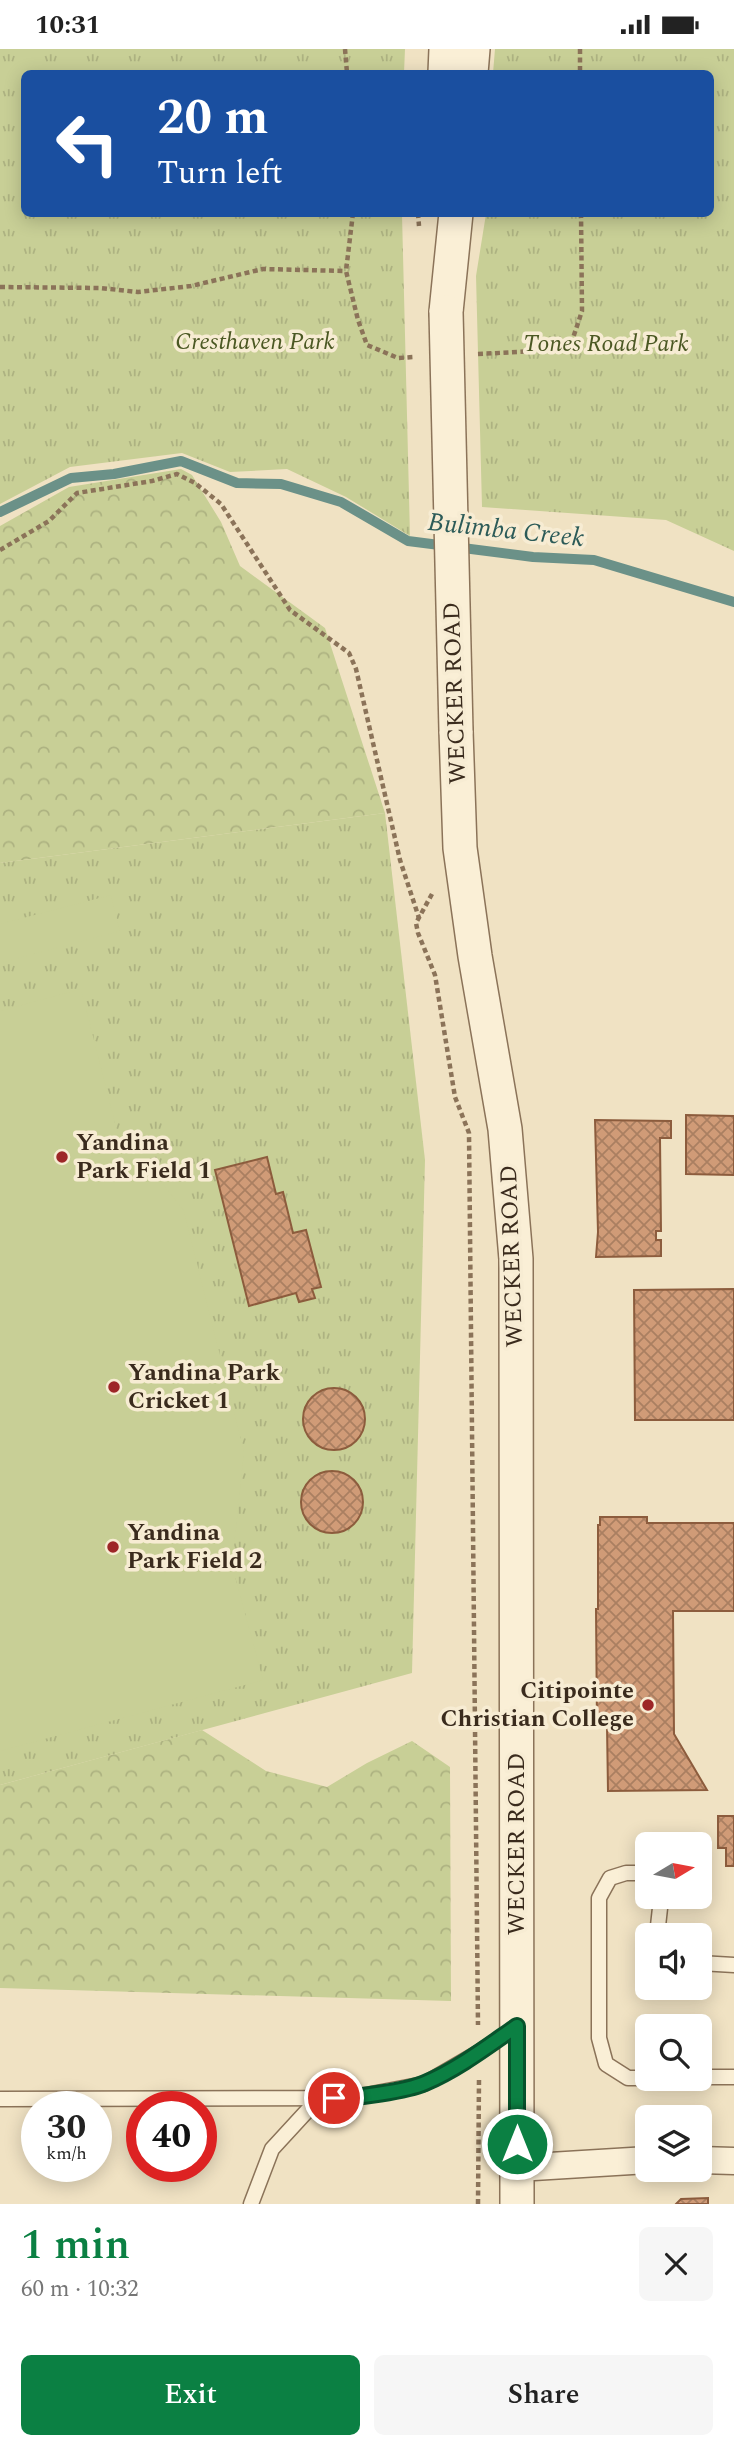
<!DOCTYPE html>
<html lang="en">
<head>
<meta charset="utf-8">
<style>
	:root { --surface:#fff; --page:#f6f6f6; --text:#222; --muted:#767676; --accent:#0b8043 }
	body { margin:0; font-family:Spectral,serif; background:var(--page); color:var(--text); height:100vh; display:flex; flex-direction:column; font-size:26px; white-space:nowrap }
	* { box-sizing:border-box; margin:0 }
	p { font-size:23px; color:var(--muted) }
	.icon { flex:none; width:38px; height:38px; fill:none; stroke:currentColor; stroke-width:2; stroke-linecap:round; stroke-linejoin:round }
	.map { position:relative; height:2155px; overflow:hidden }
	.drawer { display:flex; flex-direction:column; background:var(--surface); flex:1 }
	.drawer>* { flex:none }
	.hud { position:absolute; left:21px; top:21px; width:693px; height:147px; border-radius:10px; box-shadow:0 4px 18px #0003; background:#1a4fa0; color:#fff; overflow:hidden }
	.needle { width:46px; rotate:80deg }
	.buttons { position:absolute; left:635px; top:1783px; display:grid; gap:14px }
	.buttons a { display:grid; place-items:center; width:77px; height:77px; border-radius:10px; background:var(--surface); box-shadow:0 4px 18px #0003; font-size:35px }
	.speed { position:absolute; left:21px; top:2042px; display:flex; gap:14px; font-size:35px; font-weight:700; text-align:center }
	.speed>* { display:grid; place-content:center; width:91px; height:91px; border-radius:50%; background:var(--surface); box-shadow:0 4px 18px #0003; line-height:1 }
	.speed small { font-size:18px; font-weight:400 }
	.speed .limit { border:10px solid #d22; background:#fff; color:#111 }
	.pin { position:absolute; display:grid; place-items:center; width:60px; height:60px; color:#fff; margin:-30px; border:4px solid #fff; border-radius:50%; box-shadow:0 2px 7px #0007 }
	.me { position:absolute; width:77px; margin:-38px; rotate:0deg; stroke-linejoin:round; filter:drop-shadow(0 0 5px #0008) }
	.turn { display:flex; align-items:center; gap:24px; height:147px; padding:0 21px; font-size:32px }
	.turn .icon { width:91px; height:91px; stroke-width:2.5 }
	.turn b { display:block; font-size:49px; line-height:60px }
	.round { display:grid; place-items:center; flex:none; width:74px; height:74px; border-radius:10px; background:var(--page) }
	.summary { display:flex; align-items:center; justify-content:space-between; height:119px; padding:0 21px }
	h1 { font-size:42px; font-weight:600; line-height:52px; color:var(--accent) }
	.cta { display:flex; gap:14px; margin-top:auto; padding:14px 21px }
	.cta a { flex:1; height:80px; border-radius:10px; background:var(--accent); color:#fff; font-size:28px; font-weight:600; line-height:80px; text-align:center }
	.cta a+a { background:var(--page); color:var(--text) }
	.status { display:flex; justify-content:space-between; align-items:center; height:49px; padding:0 35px; background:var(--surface); direction:ltr }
	.status svg { height:19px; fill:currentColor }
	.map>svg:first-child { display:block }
</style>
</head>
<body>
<div class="status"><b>10:31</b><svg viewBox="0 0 49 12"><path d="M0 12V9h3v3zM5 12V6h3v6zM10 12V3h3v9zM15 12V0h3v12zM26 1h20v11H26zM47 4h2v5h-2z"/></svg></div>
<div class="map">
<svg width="734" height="2155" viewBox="0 0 734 2155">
	<defs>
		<pattern id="forest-crowns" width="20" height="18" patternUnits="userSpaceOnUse" patternTransform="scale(1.75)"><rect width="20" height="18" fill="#c8cf96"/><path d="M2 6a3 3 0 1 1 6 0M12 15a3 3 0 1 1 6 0" fill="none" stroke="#adb281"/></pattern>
		<pattern id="park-tufts" width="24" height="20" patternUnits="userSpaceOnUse" patternTransform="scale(1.75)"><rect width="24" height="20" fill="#c8cf96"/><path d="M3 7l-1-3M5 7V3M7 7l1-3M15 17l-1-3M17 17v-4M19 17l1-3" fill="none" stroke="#adb281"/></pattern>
		<pattern id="building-cross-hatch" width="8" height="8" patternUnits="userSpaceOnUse" patternTransform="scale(1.75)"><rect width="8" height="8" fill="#d09b77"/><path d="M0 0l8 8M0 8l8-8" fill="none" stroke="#aa7f61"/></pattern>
	</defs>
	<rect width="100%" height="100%" fill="#f0e2c3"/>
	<!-- forest -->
	<g fill="url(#forest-crowns)">
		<path d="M181,420L192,426L221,473L240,517L325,579L385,764L0,814V477L69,438Z"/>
		<path d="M202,1681L266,1722L327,1738L367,1714L412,1692L450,1718L451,1952L0,1939V1736Z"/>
	</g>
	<!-- park -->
	<g fill="url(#park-tufts)">
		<path d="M0,0H405L404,24H24V164L402,165L410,487L346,448L287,420L230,423L182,404L70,418L0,455Z"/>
		<path d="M495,0H734V502L666,471L482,458L476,227L486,165L710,164V24H493Z"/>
		<path d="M385,764L425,1111L412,1624L0,1736V814Z"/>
	</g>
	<!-- pitch -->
	<g fill="#c8cf96">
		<path d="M111,846L120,882L0,914V875Z"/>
		<path d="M81,940L118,1086L136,1101L184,1162L244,1402L234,1498L230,1509L263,1631L0,1702V962Z"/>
	</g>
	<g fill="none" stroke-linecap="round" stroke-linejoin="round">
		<!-- stream -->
		<path stroke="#6b9188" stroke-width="10" d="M0,463L71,429L114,425L181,412L237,434L281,435L341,453L408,492L533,508L594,511L734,553"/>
	</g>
	<!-- building -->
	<g fill="url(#building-cross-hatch)" stroke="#8c5c3d" stroke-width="2">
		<path d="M686,1066L734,1067V1126L686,1125Z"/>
		<path d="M595,1071L671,1072V1089H660L661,1182H656V1191H661V1207L596,1208L598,1183Z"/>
		<path d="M267,1108L276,1145L283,1143L293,1184L306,1181L321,1238L312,1240L315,1249L299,1253L296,1244L249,1257L215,1121Z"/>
		<path d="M734,1240V1371H635L634,1241Z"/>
		<circle cx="334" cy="1370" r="31"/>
		<circle cx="332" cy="1453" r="31"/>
		<path d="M600,1468H647V1474H734V1562H673L674,1685L707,1741L608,1742L607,1677H597L596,1560H598V1476H600Z"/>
		<path d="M718,1767H734V1817H726V1799H718Z"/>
		<path d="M708,2149V2155H676L681,2150Z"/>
	</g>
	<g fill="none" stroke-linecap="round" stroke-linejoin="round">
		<!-- service casing -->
		<g stroke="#8b7359" stroke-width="17">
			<g id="service">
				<path d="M648,1824H626L610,1829L599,1849V1989L606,2015L628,2029H648"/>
				<path d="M657,1886L660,1859L659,1848"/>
				<path d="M700,1914L734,1916"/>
				<path d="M700,2028H734"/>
				<path d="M0,2050L350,2049L424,2035L479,2003L514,1980"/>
				<path d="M251,2155L272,2100L318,2050"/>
			</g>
		</g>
		<!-- minor casing -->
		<g stroke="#8b7359" stroke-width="29">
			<g id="minor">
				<path d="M700,2111L734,2112"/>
				<path d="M517,2119L648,2111"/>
			</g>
		</g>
		<!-- tertiary casing -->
		<g stroke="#8b7359" stroke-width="36">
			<g id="tertiary">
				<path d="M445,24L446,0"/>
				<path d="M471,24L473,0"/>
				<path d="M446,263L456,164"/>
				<path d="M456,682L460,799L475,907L505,1080L516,1210L517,2155"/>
			</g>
		</g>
		<!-- path -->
		<g stroke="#8b7359" stroke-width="4.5" stroke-dasharray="5 3.5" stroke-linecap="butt">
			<path d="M345,0L347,24"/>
			<path d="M580,0V24"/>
			<path d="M353,164L346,222L358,271L367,296L398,309L414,308"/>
			<path d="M418,164L419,177"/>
			<path d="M0,238L100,239L138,243L191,237L263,220L346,222"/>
			<path d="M478,305L556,301L572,292L582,262L581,164"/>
			<path d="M0,501L49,472L77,444L152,432L177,425L195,434L221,455L290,561L349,604L356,620L400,811L419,869"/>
			<path d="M432,845L416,874L418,884L435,926L455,1048L469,1084L478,1976"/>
			<path d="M478,2155L479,2030"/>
		</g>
		<!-- service -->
		<use href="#service" stroke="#faefd6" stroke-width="14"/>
		<!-- minor -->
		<use href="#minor" stroke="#faefd6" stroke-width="26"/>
		<!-- tertiary -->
		<use href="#tertiary" stroke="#faefd6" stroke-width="33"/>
		<!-- tertiary-bridge casing -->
		<g stroke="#8b7359" stroke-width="36" stroke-linecap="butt">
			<path id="tertiary-bridge" d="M446,263L456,682"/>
		</g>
		<!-- tertiary-bridge -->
		<use href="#tertiary-bridge" stroke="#faefd6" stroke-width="33"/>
	</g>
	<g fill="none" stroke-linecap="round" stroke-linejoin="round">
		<!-- route casing -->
		<g stroke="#07532c" stroke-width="18">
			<path id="route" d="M334,2049C355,2049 407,2042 425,2034C458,2020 488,1997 517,1977V2095"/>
		</g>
		<!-- route -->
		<use href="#route" stroke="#0b8043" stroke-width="12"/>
	</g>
	<!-- markers -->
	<g fill="#9d2627" stroke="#f7ecd3" stroke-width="2.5">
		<circle cx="62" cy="1108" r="7"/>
		<circle cx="114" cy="1338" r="7"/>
		<circle cx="113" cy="1498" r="7"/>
		<circle cx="648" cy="1656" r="7"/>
	</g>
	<g text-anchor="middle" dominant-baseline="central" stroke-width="7" stroke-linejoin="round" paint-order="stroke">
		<!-- park labels -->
		<g font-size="24" font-style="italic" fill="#4b5823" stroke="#f7ecd3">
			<text x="255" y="293">Cresthaven Park</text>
			<text x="606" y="295">Tones Road Park</text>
		</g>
		<!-- street labels -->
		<g font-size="24" fill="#3a2b1d" stroke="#f7ecd3">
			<text transform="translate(455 644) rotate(-92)">WECKER ROAD</text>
			<text transform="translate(512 1207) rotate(-92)">WECKER ROAD</text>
			<text transform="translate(517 1795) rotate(-90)">WECKER ROAD</text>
		</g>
		<!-- poi labels -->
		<g font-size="24" font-weight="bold" fill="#3a2b1d" stroke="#f7ecd3" text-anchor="start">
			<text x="76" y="1094">Yandina<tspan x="76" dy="28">Park Field 1</tspan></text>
			<text x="128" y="1324">Yandina Park<tspan x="128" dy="28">Cricket 1</tspan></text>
			<text x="127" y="1484">Yandina<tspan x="127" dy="28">Park Field 2</tspan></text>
			<text x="634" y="1642" text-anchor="end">Citipointe<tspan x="634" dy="28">Christian College</tspan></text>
		</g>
		<!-- water labels -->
		<g font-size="26" font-style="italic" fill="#2c5b58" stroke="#f7ecd3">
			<text transform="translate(506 481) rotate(6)">Bulimba Creek</text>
		</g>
	</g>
</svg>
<div class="buttons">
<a><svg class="needle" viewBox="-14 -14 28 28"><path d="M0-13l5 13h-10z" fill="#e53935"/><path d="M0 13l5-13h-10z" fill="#767676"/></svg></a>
<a><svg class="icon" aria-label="sound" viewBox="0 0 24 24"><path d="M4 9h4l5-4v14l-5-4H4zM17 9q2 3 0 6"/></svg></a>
<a><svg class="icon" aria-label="search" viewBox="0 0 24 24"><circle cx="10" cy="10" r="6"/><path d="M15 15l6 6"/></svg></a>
<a><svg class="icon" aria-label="layers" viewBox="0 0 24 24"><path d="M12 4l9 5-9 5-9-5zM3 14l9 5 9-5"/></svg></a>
</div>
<div class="speed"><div>30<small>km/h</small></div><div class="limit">40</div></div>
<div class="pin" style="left:334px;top:2049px;background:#d93025"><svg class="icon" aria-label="arrive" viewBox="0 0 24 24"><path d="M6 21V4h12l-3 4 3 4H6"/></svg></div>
<svg class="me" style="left:517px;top:2095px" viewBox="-20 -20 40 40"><circle r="17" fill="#0b8043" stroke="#fff" stroke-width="3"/><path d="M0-11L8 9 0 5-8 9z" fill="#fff"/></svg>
<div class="hud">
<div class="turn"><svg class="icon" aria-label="left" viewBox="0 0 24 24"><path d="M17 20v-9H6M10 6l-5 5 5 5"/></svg><div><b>20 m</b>Turn left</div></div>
</div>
</div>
<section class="drawer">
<div class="summary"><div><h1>1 min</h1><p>60 m · 10:32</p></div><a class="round"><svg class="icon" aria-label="close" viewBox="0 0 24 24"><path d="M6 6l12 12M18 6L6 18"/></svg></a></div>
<div class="cta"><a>Exit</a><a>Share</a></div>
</section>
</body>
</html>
